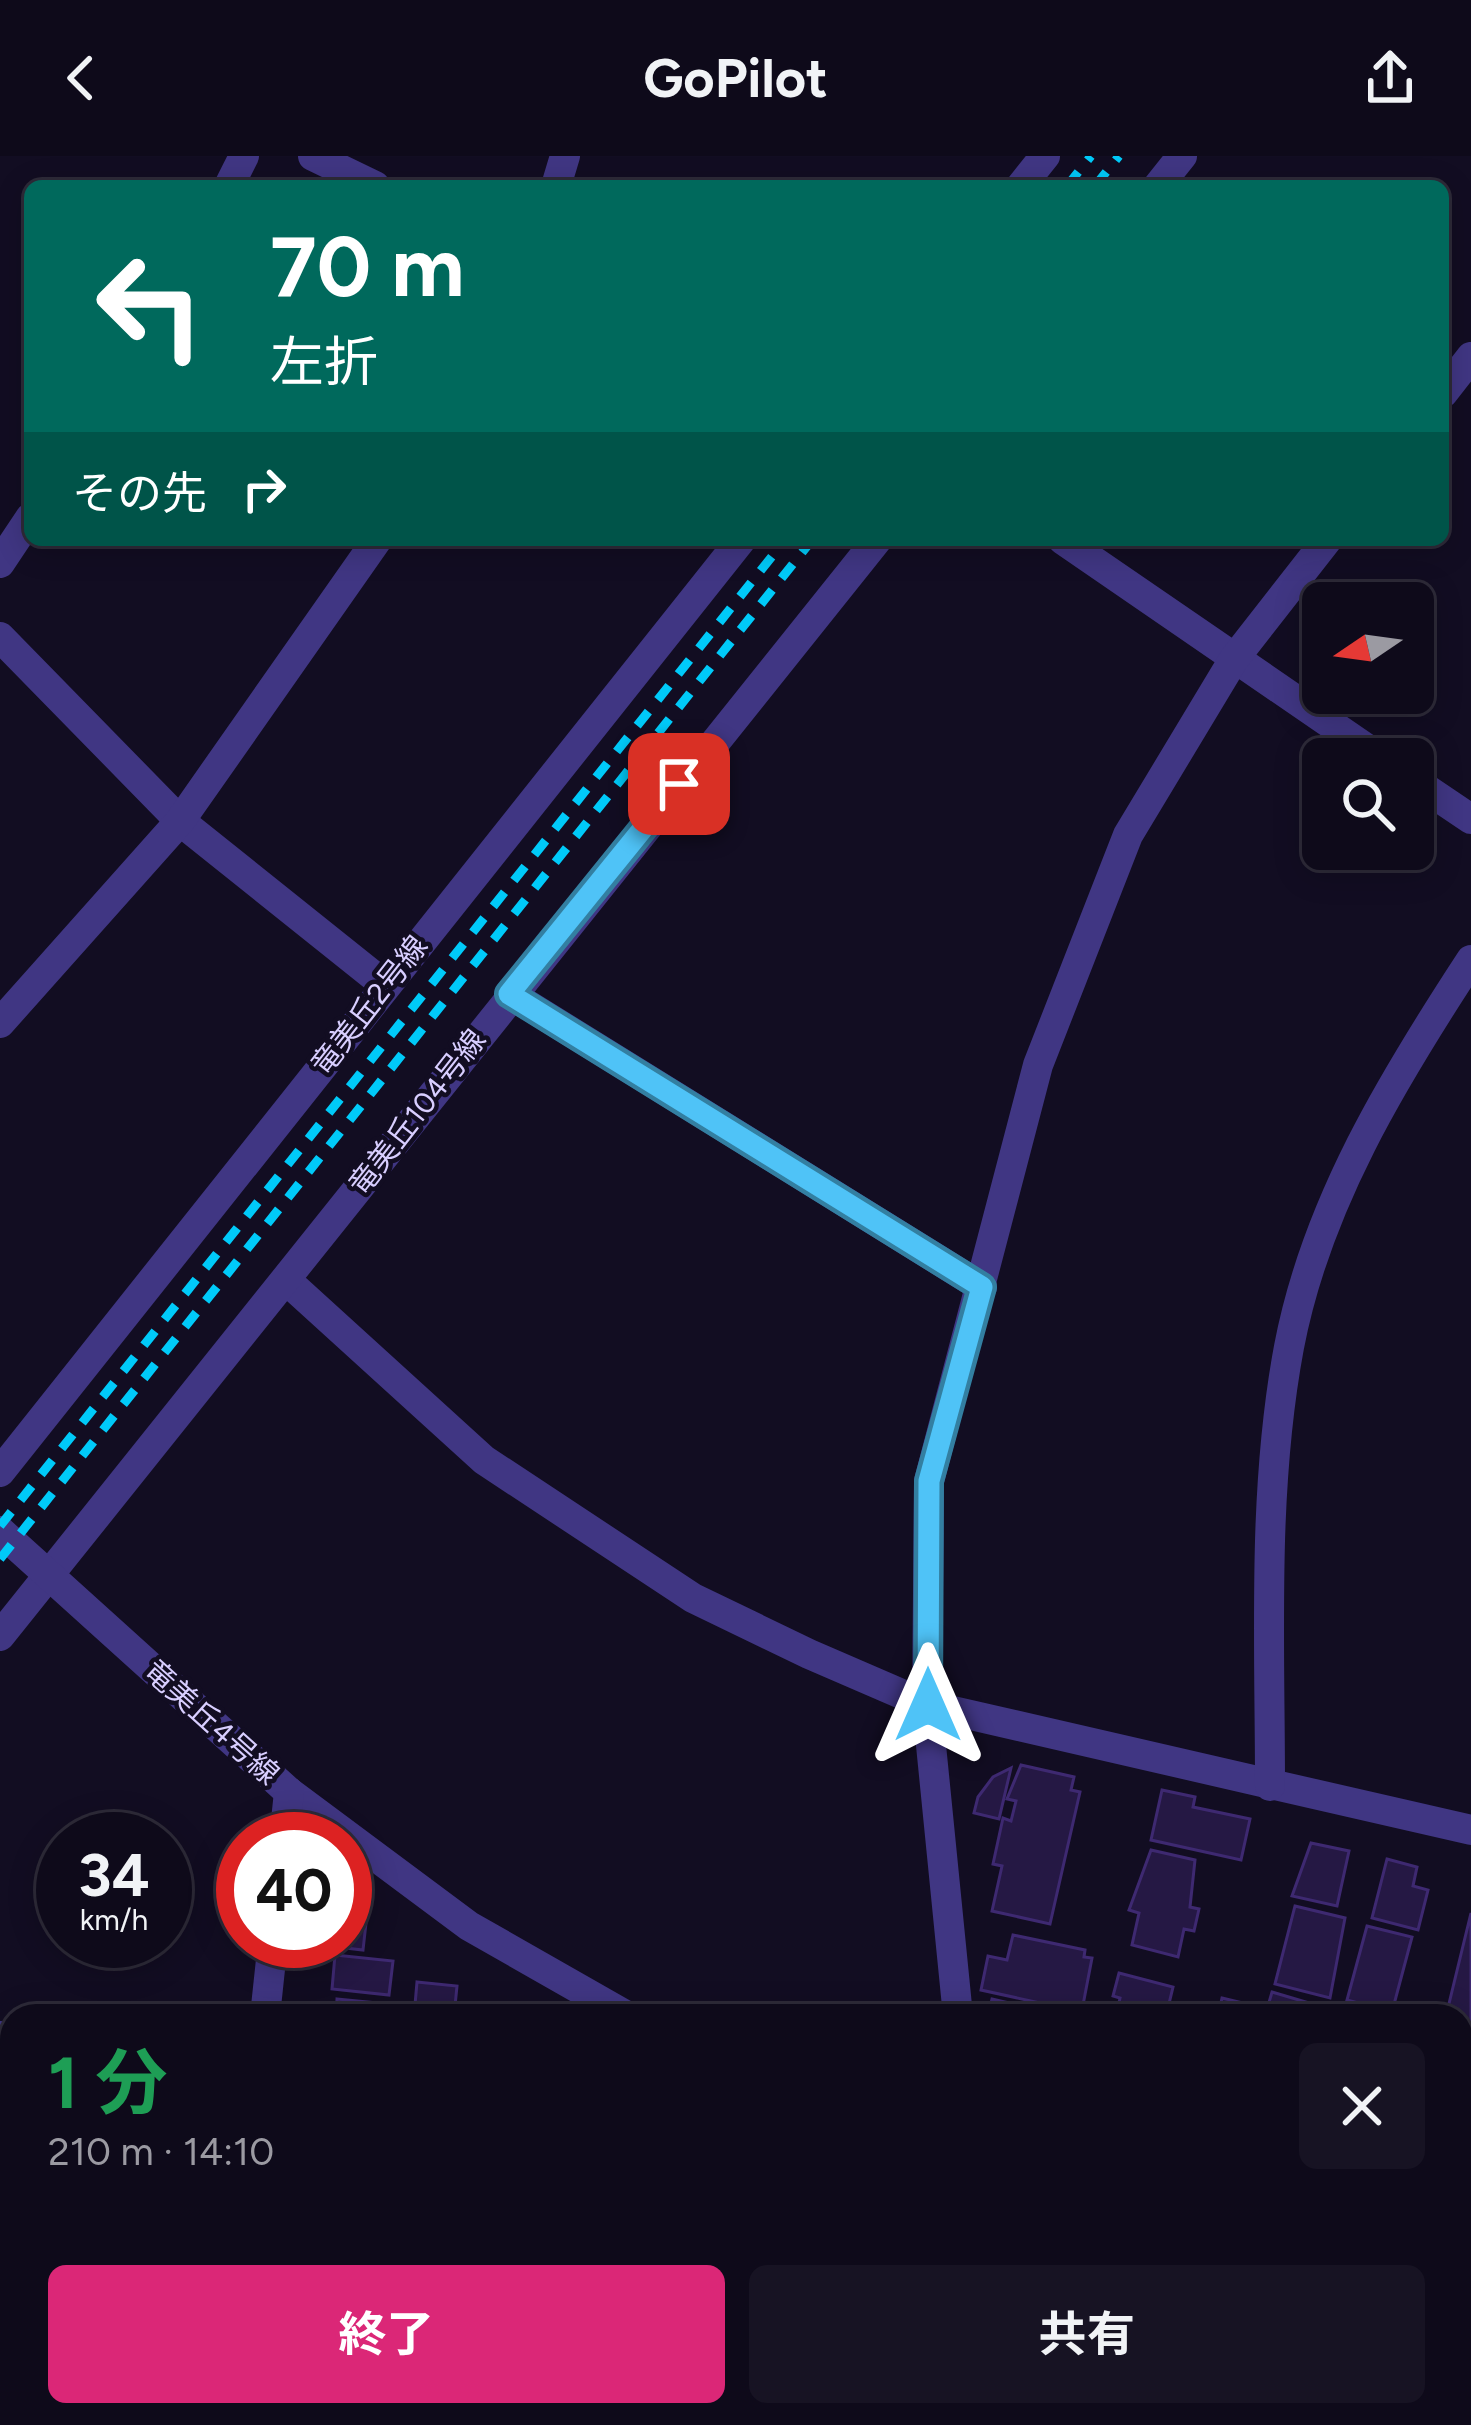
<!DOCTYPE html>
<html lang="ja">
<head>
<meta charset="utf-8">
<style>
	:root { --surface:#0e0a1a; --page:#171323; --text:#f1f3f6; --muted:#9b9aa2; --line:#2e2b39; --accent:#db2777 }
	body { margin:0; font-family:Figtree,"Noto Sans JP",sans-serif; background:var(--page); color:var(--text); height:100vh; display:flex; flex-direction:column; font-size:45px; white-space:nowrap }
	* { box-sizing:border-box; margin:0 }
	p { font-size:39px; color:var(--muted) }
	.icon { flex:none; width:66px; height:66px; fill:none; stroke:currentColor; stroke-width:2; stroke-linecap:round; stroke-linejoin:round }
	.map { position:relative; flex:1; overflow:hidden }
	.panel { position:absolute; left:0px; top:1848px; width:1473px; height:423px; display:flex; flex-direction:column; background:var(--surface); border-radius:36px 36px 0 0; box-shadow:0 6px 30px #0003,0 0 0 3px var(--line) }
	.panel>* { flex:none }
	.guide { position:absolute; left:24px; top:24px; width:1425px; height:366px; border-radius:18px; box-shadow:0 6px 30px #0003,0 0 0 3px var(--line); background:#00695c; color:#fff; overflow:hidden }
	.needle { width:78px; rotate:257deg }
	.controls { position:absolute; left:1302px; top:426px; display:grid; gap:24px }
	.controls a { display:grid; place-items:center; width:132px; height:132px; border-radius:18px; background:var(--surface); box-shadow:0 6px 30px #0003,0 0 0 3px var(--line); font-size:60px }
	.speed { position:absolute; left:36px; top:1656px; display:flex; gap:24px; font-size:60px; font-weight:700; text-align:center }
	.speed>* { display:grid; place-content:center; width:156px; height:156px; border-radius:50%; background:var(--surface); box-shadow:0 6px 30px #0003,0 0 0 3px var(--line); line-height:1 }
	.speed small { font-size:30px; font-weight:400 }
	.speed .limit { border:18px solid #d22; background:#fff; color:#111 }
	.pin { position:absolute; display:grid; place-items:center; width:102px; height:102px; color:#fff; margin:-51px; border-radius:24px; box-shadow:0 6px 18px #0006 }
	.me { position:absolute; width:132px; margin:-66px; rotate:0deg; stroke-linejoin:round; filter:drop-shadow(0 0 9px #0008) }
	.turn { display:flex; align-items:center; gap:42px; height:252px; padding:0 48px; font-size:54px }
	.turn .icon { width:156px; height:156px; stroke-width:2.5 }
	.turn b { display:block; font-size:84px; line-height:102px }
	.then { display:flex; align-items:center; height:114px; padding:0 48px; background:#0003; gap:24px; font-size:45px }
	.round { display:grid; place-items:center; flex:none; width:126px; height:126px; border-radius:18px; background:var(--page) }
	.overview { display:flex; align-items:center; justify-content:space-between; height:204px; padding:0 48px }
	h1 { font-size:72px; font-weight:700; line-height:90px; color:#1e9e55 }
	.cta { display:flex; gap:24px; margin-top:auto; padding:24px 48px }
	.cta a { flex:1; height:138px; border-radius:18px; background:var(--accent); color:#fff; font-size:48px; font-weight:700; line-height:138px; text-align:center }
	.cta a+a { background:var(--page); color:var(--text) }
	header { display:flex; justify-content:space-between; align-items:center; height:156px; padding:0 48px; background:var(--surface); font-size:54px; font-weight:700 }
	.map>svg:first-child { display:block }
</style>
</head>
<body>
<header><svg class="icon" aria-label="back" viewBox="0 0 24 24"><path d="M15 5l-7 7 7 7"/></svg>GoPilot<svg class="icon" aria-label="share" viewBox="0 0 24 24"><path d="M12 15V3M7 8l5-5 5 5M5 13v7h14v-7"/></svg></header>
<div class="map">
<svg width="1471" height="2269" viewBox="0 0 1471 2269">
	<rect width="100%" height="100%" fill="#120d22"/>
	<!-- green -->
	<path fill="#102b2c" d="M1461,2179L1471,2181V2269H1043L1041,2259H1461Z"/>
	<!-- water -->
	<path fill="#081740" d="M1125,2259H1320V2269H1127Z"/>
	<!-- building -->
	<g fill="#251844" stroke="#3e2971" stroke-width="3">
		<path d="M1021,1609L1074,1621L1071,1634L1080,1636L1050,1768L992,1755L1002,1710L993,1708L1003,1662L1011,1665L1016,1645L1007,1643Z"/>
		<path d="M1011,1612L999,1663L974,1657L978,1641L993,1621Z"/>
		<path d="M1162,1634L1195,1641L1193,1651L1250,1663L1241,1704L1151,1684Z"/>
		<path d="M1311,1687L1349,1695L1337,1750L1292,1740Z"/>
		<path d="M1151,1694L1195,1704L1190,1751L1199,1753L1194,1775L1184,1773L1178,1801L1132,1789L1139,1757L1129,1754Z"/>
		<path d="M1387,1703L1417,1711L1413,1730L1428,1734L1418,1774L1372,1762Z"/>
		<path d="M345,1741L358,1742L355,1766L366,1767L363,1794L310,1788L345,1785Z"/>
		<path d="M1295,1750L1345,1762L1330,1842L1275,1828Z"/>
		<path d="M1471,1757V1868L1461,1860H1446Z"/>
		<path d="M1367,1770L1412,1781L1392,1856L1347,1844Z"/>
		<path d="M1013,1779L1085,1794L1084,1801L1092,1802L1083,1849L1073,1847L1072,1854L981,1834L988,1800L1007,1804Z"/>
		<path d="M335,1799L393,1805L389,1839L332,1833Z"/>
		<path d="M1119,1817L1173,1831L1167,1856L1183,1860H1107L1109,1853L1117,1855L1120,1842L1113,1840Z"/>
		<path d="M417,1826L457,1830L454,1860H414Z"/>
		<path d="M1272,1836L1316,1849L1313,1860H1265Z"/>
		<path d="M1222,1842L1260,1851L1258,1860H1218Z"/>
		<path d="M337,1843L399,1849L398,1860H336Z"/>
		<path d="M992,1843L1066,1860H988Z"/>
		<path d="M278,2259H331L330,2269H277Z"/>
		<path d="M641,2259H695L697,2269H641Z"/>
		<path d="M830,2259H884L886,2269H815L814,2262Z"/>
	</g>
	<g fill="none" stroke-linecap="round" stroke-linejoin="round">
		<!-- path -->
		<g stroke="#2ab3b7" stroke-width="8" stroke-dasharray="6 9" stroke-linecap="butt">
			<path d="M1107,2259L1110,2269"/>
			<path d="M1346,2269L1347,2259"/>
		</g>
		<!-- minor -->
		<g stroke="#403683" stroke-width="30">
			<path d="M313,0L375,30"/>
			<path d="M556,30L565,0"/>
			<path d="M1021,30L1045,0"/>
			<path d="M1158,30L1182,0"/>
			<path d="M1063,384L1382,603"/>
			<path d="M0,481L180,665L385,829"/>
			<path d="M1413,624L1471,663"/>
			<path d="M510,838L982,1131"/>
			<path d="M0,867L180,665L377,384"/>
			<path d="M286,1124L484,1304L693,1442L809,1498L927,1549L1471,1674"/>
			<path d="M0,1316L741,384"/>
			<path d="M0,1480L877,384"/>
			<path d="M1270,1630C1270,1484 1262,1335 1289,1191C1316,1049 1393,923 1471,804"/>
			<path d="M0,1880L12,1892"/>
			<path d="M0,2012L12,1994"/>
			<path d="M602,2269L603,2259"/>
		</g>
		<!-- tertiary -->
		<g stroke="#403683" stroke-width="30">
			<path d="M229,30L244,0"/>
			<path d="M1443,237L1471,201"/>
			<path d="M0,407L30,362"/>
			<path d="M0,1375L289,1636L469,1770L627,1860"/>
			<path d="M284,1683L289,1636"/>
			<path d="M265,1860L273,1785"/>
			<path d="M958,1860L927,1549L929,1325L1038,909L1128,679L1234,503L1327,384"/>
			<path d="M1461,2135L1471,2137"/>
			<path d="M1018,2259L1020,2269"/>
			<path d="M227,2269V2259"/>
		</g>
		<!-- rail -->
		<g stroke="#00caf9" stroke-width="9" stroke-dasharray="18 15" stroke-linecap="butt">
			<path d="M1067,30L1091,0"/>
			<path d="M1095,30L1119,0"/>
			<path d="M0,1370L785,384"/>
			<path d="M0,1403L812,384"/>
		</g>
	</g>
	<g fill="none" stroke-linecap="round" stroke-linejoin="round">
		<!-- route casing -->
		<g stroke="#337fa1" stroke-width="30">
			<path id="route" d="M679,628L509,838L982,1131L929,1325L928,1549"/>
		</g>
		<!-- route -->
		<use href="#route" stroke="#4fc3f7" stroke-width="21"/>
	</g>
	<g text-anchor="middle" dominant-baseline="central" stroke-width="9" stroke-linejoin="round" paint-order="stroke">
		<!-- street labels -->
		<g font-size="30" fill="#d8ceff" stroke="#120d22">
			<text transform="translate(369 849) rotate(-52)">竜美丘2号線</text>
			<text transform="translate(417 956) rotate(-52)">竜美丘104号線</text>
			<text transform="translate(212 1566) rotate(42)">竜美丘4号線</text>
		</g>
	</g>
</svg>
<div class="controls">
<a><svg class="needle" viewBox="-14 -14 28 28"><path d="M0-13l5 13h-10z" fill="#e53935"/><path d="M0 13l5-13h-10z" fill="#9b9aa2"/></svg></a>
<a><svg class="icon" aria-label="search" viewBox="0 0 24 24"><circle cx="10" cy="10" r="6"/><path d="M15 15l6 6"/></svg></a>
</div>
<div class="speed"><div>34<small>km/h</small></div><div class="limit">40</div></div>
<div class="pin" style="left:679px;top:628px;background:#d93025"><svg class="icon" aria-label="arrive" viewBox="0 0 24 24"><path d="M6 21V4h12l-3 4 3 4H6"/></svg></div>
<svg class="me" style="left:928px;top:1549px" viewBox="-20 -20 40 40"><path d="M0-17L14 15 0 8-14 15z" fill="#4fc3f7" stroke="#fff" stroke-width="4"/></svg>
<div class="guide">
<div class="turn"><svg class="icon" aria-label="left" viewBox="0 0 24 24"><path d="M17 20v-9H6M10 6l-5 5 5 5"/></svg><div><b>70 m</b>左折</div></div>
<div class="then">その先<svg class="icon" aria-label="right" viewBox="0 0 24 24"><path d="M7 20v-9h11M14 6l5 5-5 5"/></svg></div>
</div>
<section class="panel">
<div class="overview"><div><h1>1 分</h1><p>210 m · 14:10</p></div><a class="round"><svg class="icon" aria-label="close" viewBox="0 0 24 24"><path d="M6 6l12 12M18 6L6 18"/></svg></a></div>
<div class="cta"><a>終了</a><a>共有</a></div>
</section>
</div>
</body>
</html>
